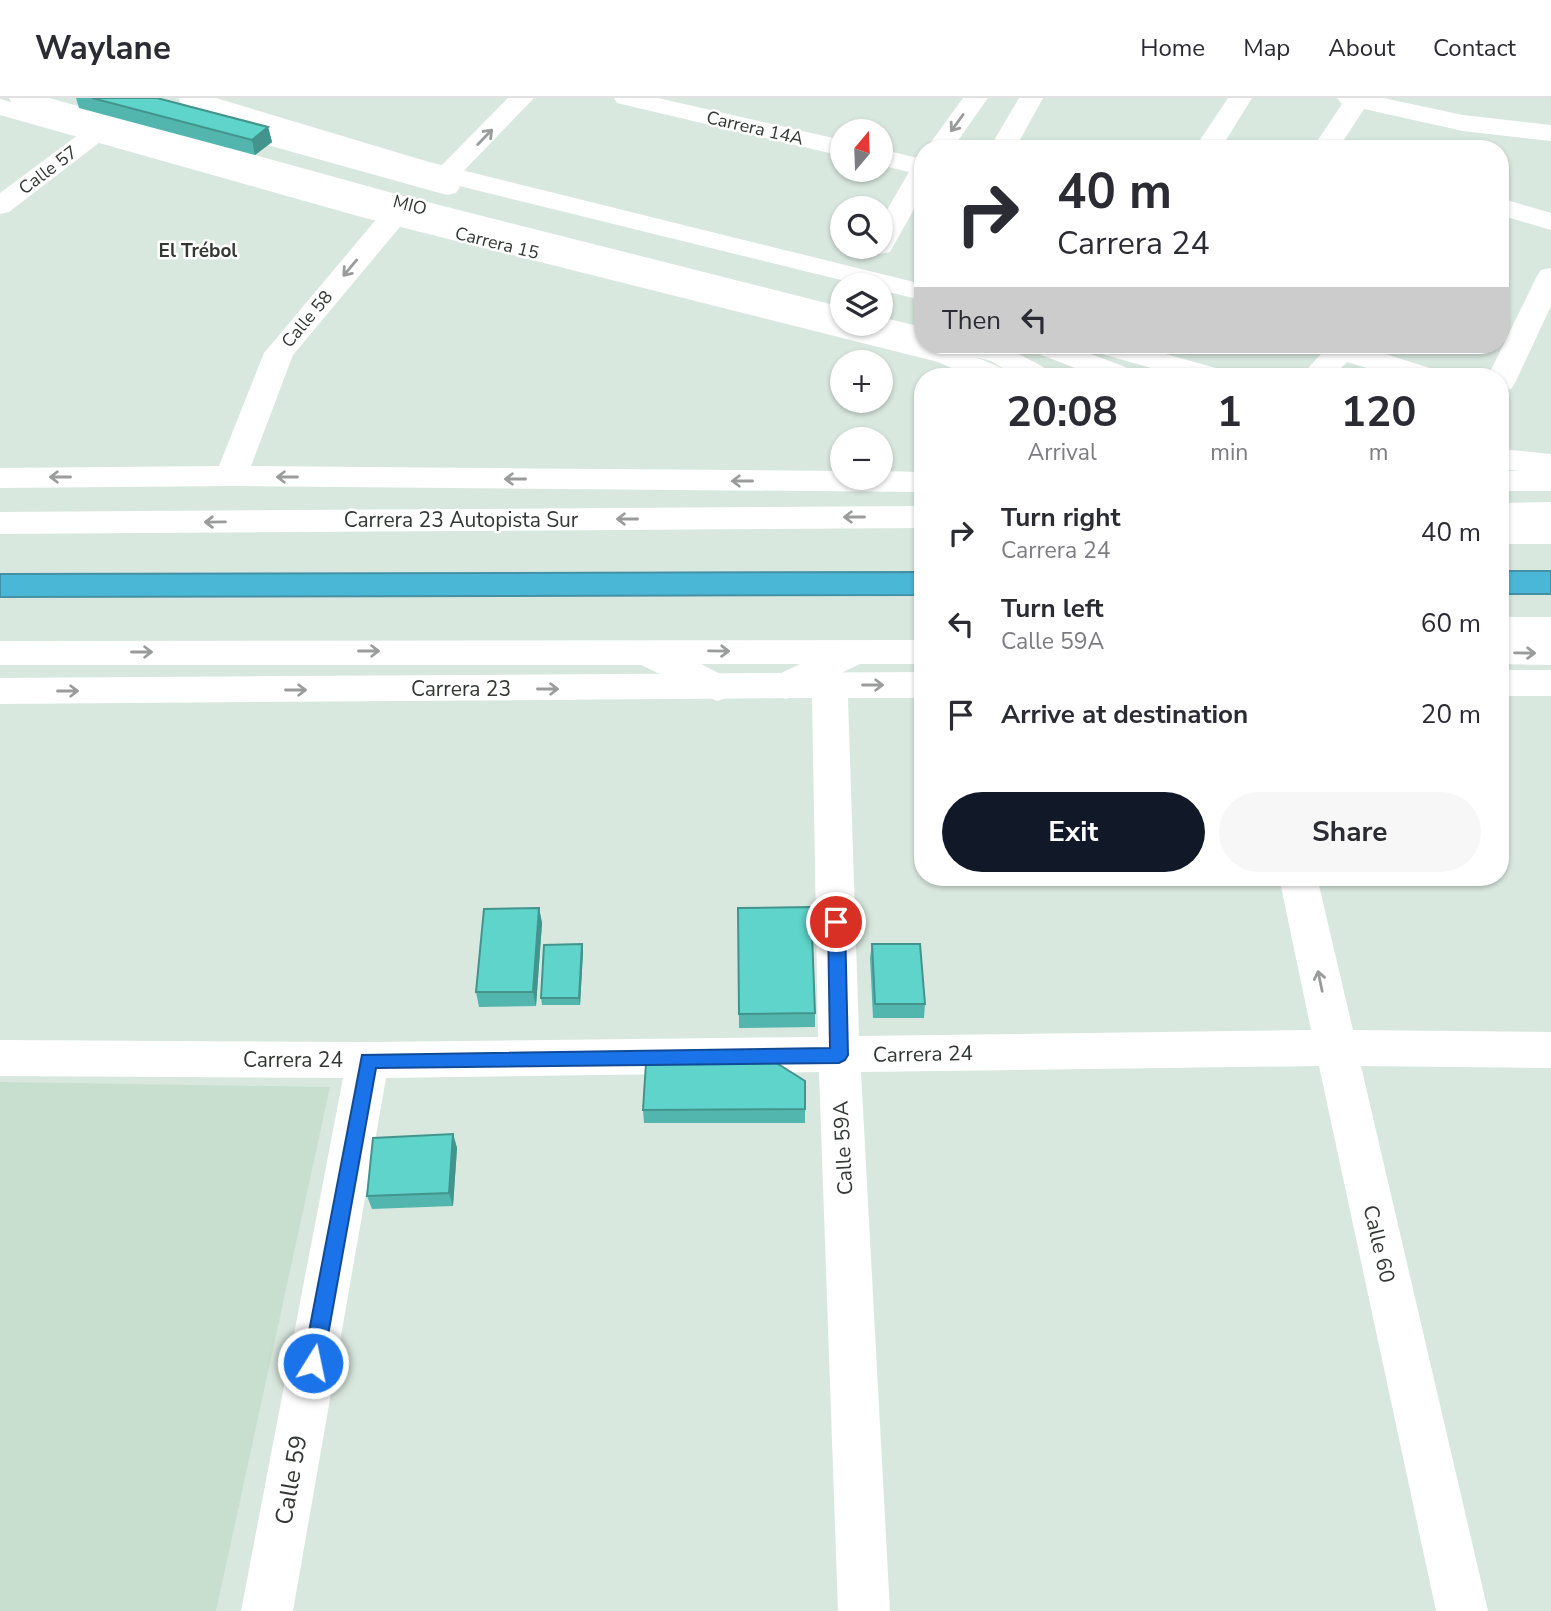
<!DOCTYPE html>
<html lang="en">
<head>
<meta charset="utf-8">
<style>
	:root { --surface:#fff; --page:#f7f7f7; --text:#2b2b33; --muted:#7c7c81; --line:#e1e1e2; --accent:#111827 }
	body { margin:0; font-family:"Nunito Sans",sans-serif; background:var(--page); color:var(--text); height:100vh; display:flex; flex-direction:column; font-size:26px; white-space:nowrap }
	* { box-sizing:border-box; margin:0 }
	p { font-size:23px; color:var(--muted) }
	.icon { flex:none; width:38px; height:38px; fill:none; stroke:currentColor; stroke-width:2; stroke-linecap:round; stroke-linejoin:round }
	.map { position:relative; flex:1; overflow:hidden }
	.side { position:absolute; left:914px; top:270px; width:595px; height:518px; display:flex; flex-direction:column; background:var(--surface); border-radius:28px; box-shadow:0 2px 5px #0004 }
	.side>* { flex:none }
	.hud { position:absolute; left:914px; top:42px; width:595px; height:214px; border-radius:28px; box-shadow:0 2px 5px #0004; background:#fff; color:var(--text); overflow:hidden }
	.needle { width:46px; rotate:19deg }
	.tools { position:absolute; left:830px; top:21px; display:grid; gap:14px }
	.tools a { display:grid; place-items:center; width:63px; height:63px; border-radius:50%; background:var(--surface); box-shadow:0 2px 5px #0004; font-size:35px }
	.pin { position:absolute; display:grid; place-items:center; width:60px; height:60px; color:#fff; margin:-30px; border:4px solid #fff; border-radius:50%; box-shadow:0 2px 7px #0007 }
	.me { position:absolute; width:77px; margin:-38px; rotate:10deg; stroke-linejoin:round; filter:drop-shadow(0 0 5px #0008) }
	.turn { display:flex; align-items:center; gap:24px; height:147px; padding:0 28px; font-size:32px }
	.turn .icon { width:91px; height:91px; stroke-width:2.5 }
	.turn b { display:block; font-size:49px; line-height:60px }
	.then { display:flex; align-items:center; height:66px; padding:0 28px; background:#0003; gap:14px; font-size:26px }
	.eta { display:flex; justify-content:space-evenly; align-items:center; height:119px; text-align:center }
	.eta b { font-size:42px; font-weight:700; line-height:49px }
	.primary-button { display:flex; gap:14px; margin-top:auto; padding:14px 28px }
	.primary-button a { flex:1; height:80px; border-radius:42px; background:var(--accent); color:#fff; font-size:28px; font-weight:700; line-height:80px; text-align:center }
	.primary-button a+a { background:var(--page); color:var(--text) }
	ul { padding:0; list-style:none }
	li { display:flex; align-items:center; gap:21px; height:91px; padding:0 28px }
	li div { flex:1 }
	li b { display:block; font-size:26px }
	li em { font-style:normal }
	header { display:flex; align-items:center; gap:42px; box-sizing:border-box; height:98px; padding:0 35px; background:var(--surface); border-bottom:2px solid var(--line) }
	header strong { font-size:33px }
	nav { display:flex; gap:38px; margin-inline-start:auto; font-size:24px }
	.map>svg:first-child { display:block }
</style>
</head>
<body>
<header>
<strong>Waylane</strong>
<nav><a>Home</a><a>Map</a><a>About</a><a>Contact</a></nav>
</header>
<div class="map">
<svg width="1551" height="1513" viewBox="0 0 1551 1513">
	<rect width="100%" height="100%" fill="#d9e8de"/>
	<!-- built -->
	<path fill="#c8decf" d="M0,984L330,989L216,1513H0Z"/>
	<!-- water -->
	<g fill="#4bb7d6" stroke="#4491a5" stroke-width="2">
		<rect x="1500" y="473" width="51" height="23"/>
		<path d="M922,474V497L0,499V476Z"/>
	</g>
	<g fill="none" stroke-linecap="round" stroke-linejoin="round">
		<!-- minor -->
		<g fill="#fff" fill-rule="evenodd">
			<path d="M9,0H49L396,96L842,209V226H846L842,227L405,115L407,118L404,124L293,257L251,368L842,373V380H880V373L922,374V394L231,388L0,390V370L219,368L264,255L384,112L390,111L104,31L108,36L104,41L9,114L0,116V95L86,31L95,28L12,5Z"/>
			<path d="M113,0H153L432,77L508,0H534L454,83L460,89L456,95L447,97L116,5Z"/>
			<path d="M614,0H658L842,42V58L617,5Z"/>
			<path d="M963,0H988L952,51H926Z"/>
			<path d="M1019,0H1043L1015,51H989Z"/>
			<path d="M1228,0H1252L1226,42L1227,51H1201L1200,42Z"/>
			<path d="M1337,0H1383L1463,17L1551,27V43L1463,33L1364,11L1338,51H1312L1342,6Z"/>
			<path d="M880,51L922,61V97L890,154L880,156L870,154L867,149H880V124L909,74L880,67Z"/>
			<path d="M1500,100L1551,115V132L1500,117Z"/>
			<path d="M1551,170V208L1515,285L1511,291L1500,294V278H1488L1537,178L1541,172Z"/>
			<path d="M880,219L922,229V247L863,232L859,226H880Z"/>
			<path d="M945,247C978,245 1001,245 1030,262C1039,266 1046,270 1052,278H1016L991,263L950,253Z"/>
			<path d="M1026,247H1067L1133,272L1137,278H1096L1031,253Z"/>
			<path d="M1329,247H1357L1436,272L1440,278H1394L1347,264L1333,278H1301Z"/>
			<rect x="1500" y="373" width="51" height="20"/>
			<rect x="1500" y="424" width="51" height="22"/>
			<rect x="1500" y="519" width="51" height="24"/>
			<rect x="1500" y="572" width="51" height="26"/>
			<path d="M922,574V600H848L859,938L1311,932L1279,779H1317L1353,932L1551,934V970L1361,968L1488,1513H1436L1319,968L861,974L890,1513H838L819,974L386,980L293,1513H241L343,980L0,978V942L368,944L818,939L812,600L0,606V580Z"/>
		</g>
		<!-- major -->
		<g fill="#fff" fill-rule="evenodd">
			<path d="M178,0H216L429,64L922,186V202L880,192V187H861L411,76L181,5Z"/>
			<path d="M0,1L385,108L842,223V226H854L922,243V247C953,247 978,260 1006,272L1010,278H970L938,264L365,120L0,17Z"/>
			<path d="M1086,247H1133L1223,272L1227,278H1180L1091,253Z"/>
			<path d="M1500,351L1551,356V376L1500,371Z"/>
			<path d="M1551,404V426L1500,425V405Z"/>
			<path d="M922,408V430L0,436V414Z"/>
			<path d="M922,542V566H860L786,601L773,597L768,588L773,579L800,566H701L730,581L735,590L730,599L717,603L641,567H0V543Z"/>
			<path d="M1500,542L1551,543V567L1500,566Z"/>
		</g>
	</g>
	<!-- wall -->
	<g fill="#52b6ae">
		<path d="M76,0H157L268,29L272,44L255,57L79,10Z"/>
		<path d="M539,810L542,825L536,908L479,909L476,894Z"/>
		<path d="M738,810L815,915V929L739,930Z"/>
		<path d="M582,846L583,854L580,907H542L541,900Z"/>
		<path d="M872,846L925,906L924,920H873L870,860Z"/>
		<path d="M805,983V1025H644L643,1012Z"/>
		<path d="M453,1036L457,1050L453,1108L372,1111L367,1098Z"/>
	</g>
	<!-- shaded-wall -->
	<g fill="#42948d">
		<path d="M268,29L272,44L255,57L252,42Z"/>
		<path d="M539,810L542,825L536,908L533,894Z"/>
		<path d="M582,846L583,854L580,907L579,900Z"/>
		<path d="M453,1036L457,1050L453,1108L449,1095Z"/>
	</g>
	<!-- building -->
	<g fill="#5fd4ca" stroke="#42948d" stroke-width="2">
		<path d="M92,0H157L268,29L252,42Z"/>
		<path d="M811,809L815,915L739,916L738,810Z"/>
		<path d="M539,810L533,894H476L484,811Z"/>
		<path d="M582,846L579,900H541L544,847Z"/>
		<path d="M872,846H920L925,906H875Z"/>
		<path d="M775,964L805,983V1011L643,1012L646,965Z"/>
		<path d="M453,1036L449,1095L367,1098L373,1040Z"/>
	</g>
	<!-- one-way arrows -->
	<defs><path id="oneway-shaft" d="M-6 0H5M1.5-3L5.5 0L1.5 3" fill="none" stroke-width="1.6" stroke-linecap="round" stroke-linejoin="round" transform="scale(1.75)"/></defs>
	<g stroke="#999c9a">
		<use href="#oneway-shaft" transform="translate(957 25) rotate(126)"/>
		<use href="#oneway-shaft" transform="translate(485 39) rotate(-46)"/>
		<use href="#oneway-shaft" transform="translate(350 170) rotate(130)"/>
		<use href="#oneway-shaft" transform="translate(60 379) rotate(180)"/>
		<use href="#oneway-shaft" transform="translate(287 379) rotate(-180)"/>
		<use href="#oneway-shaft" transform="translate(515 381) rotate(-180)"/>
		<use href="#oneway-shaft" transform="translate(742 383) rotate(-180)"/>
		<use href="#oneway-shaft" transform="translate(854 419) rotate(180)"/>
		<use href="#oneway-shaft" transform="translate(627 421) rotate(180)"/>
		<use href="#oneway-shaft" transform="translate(215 424) rotate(179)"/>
		<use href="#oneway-shaft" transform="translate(369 553)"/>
		<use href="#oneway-shaft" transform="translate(719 553) rotate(1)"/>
		<use href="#oneway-shaft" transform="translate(142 554)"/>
		<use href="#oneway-shaft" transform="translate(1525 555) rotate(1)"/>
		<use href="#oneway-shaft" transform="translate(873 587)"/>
		<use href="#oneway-shaft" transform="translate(548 591)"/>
		<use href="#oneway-shaft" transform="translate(296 592)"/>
		<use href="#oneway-shaft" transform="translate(68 593)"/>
		<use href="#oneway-shaft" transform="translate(1320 883) rotate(-102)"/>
	</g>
	<!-- route -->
	<path fill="#1a73e8" stroke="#114b97" stroke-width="2" d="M836,817L842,819L845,824L848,957L845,962L839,965L376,970L323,1265L320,1272L313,1275L306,1272L303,1265L362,957L830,950L828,824L831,819Z"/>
	<g text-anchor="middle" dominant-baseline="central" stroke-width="5" stroke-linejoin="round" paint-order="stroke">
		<!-- far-street labels -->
		<g font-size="18" fill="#333834" stroke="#fff">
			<text transform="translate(755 30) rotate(13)">Carrera 14A</text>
			<text transform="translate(48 72) rotate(-37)">Calle 57</text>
			<text transform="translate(410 107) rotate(15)">MIO</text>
			<text transform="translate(497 145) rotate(14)">Carrera 15</text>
			<text transform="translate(307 221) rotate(-50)">Calle 58</text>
		</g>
		<!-- far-neighbourhood labels -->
		<g font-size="19" font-weight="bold" fill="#333834" stroke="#fff">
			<text x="198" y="153">El Trébol</text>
		</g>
		<!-- street labels -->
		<g font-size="21" fill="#333834" stroke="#fff">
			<text x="461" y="422">Carrera 23 Autopista Sur</text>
			<text x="461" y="591">Carrera 23</text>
			<text transform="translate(923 956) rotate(-1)">Carrera 24</text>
			<text x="293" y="962">Carrera 24</text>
			<text transform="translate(843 1050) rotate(-93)">Calle 59A</text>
			<text transform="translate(1379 1146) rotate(77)">Calle 60</text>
		</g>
		<!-- near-street labels -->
		<g font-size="24" fill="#333834" stroke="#fff">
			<text transform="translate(291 1382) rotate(-80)">Calle 59</text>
		</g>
	</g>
</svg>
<div class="tools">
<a><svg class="needle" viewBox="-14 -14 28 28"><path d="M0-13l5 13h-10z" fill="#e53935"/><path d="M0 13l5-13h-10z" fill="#7c7c81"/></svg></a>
<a><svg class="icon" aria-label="search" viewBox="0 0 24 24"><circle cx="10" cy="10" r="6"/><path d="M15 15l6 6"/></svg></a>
<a><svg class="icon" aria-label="layers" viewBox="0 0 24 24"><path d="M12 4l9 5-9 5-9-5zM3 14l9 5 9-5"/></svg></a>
<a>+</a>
<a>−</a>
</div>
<div class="pin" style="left:836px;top:824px;background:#d93025"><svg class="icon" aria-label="arrive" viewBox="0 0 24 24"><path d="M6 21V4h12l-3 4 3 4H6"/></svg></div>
<svg class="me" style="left:313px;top:1265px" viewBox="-20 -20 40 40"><circle r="17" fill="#1a73e8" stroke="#fff" stroke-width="3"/><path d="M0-11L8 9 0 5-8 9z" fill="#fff"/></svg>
<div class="hud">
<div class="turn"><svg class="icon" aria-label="right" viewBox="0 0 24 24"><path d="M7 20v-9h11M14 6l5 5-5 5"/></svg><div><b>40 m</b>Carrera 24</div></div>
<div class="then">Then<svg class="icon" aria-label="left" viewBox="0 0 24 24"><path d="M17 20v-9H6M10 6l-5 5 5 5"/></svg></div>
</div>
<section class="side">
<div class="eta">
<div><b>20:08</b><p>Arrival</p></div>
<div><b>1</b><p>min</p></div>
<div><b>120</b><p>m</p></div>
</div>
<ul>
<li><svg class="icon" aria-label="right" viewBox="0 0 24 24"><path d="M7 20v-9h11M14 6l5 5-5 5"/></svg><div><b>Turn right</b><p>Carrera 24</p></div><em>40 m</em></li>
<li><svg class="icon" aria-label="left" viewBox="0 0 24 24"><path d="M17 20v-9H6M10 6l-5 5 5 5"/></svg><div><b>Turn left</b><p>Calle 59A</p></div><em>60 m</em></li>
<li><svg class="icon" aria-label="arrive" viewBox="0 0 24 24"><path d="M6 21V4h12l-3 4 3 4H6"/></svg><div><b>Arrive at destination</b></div><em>20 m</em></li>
</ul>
<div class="primary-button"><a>Exit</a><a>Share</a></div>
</section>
</div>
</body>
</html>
